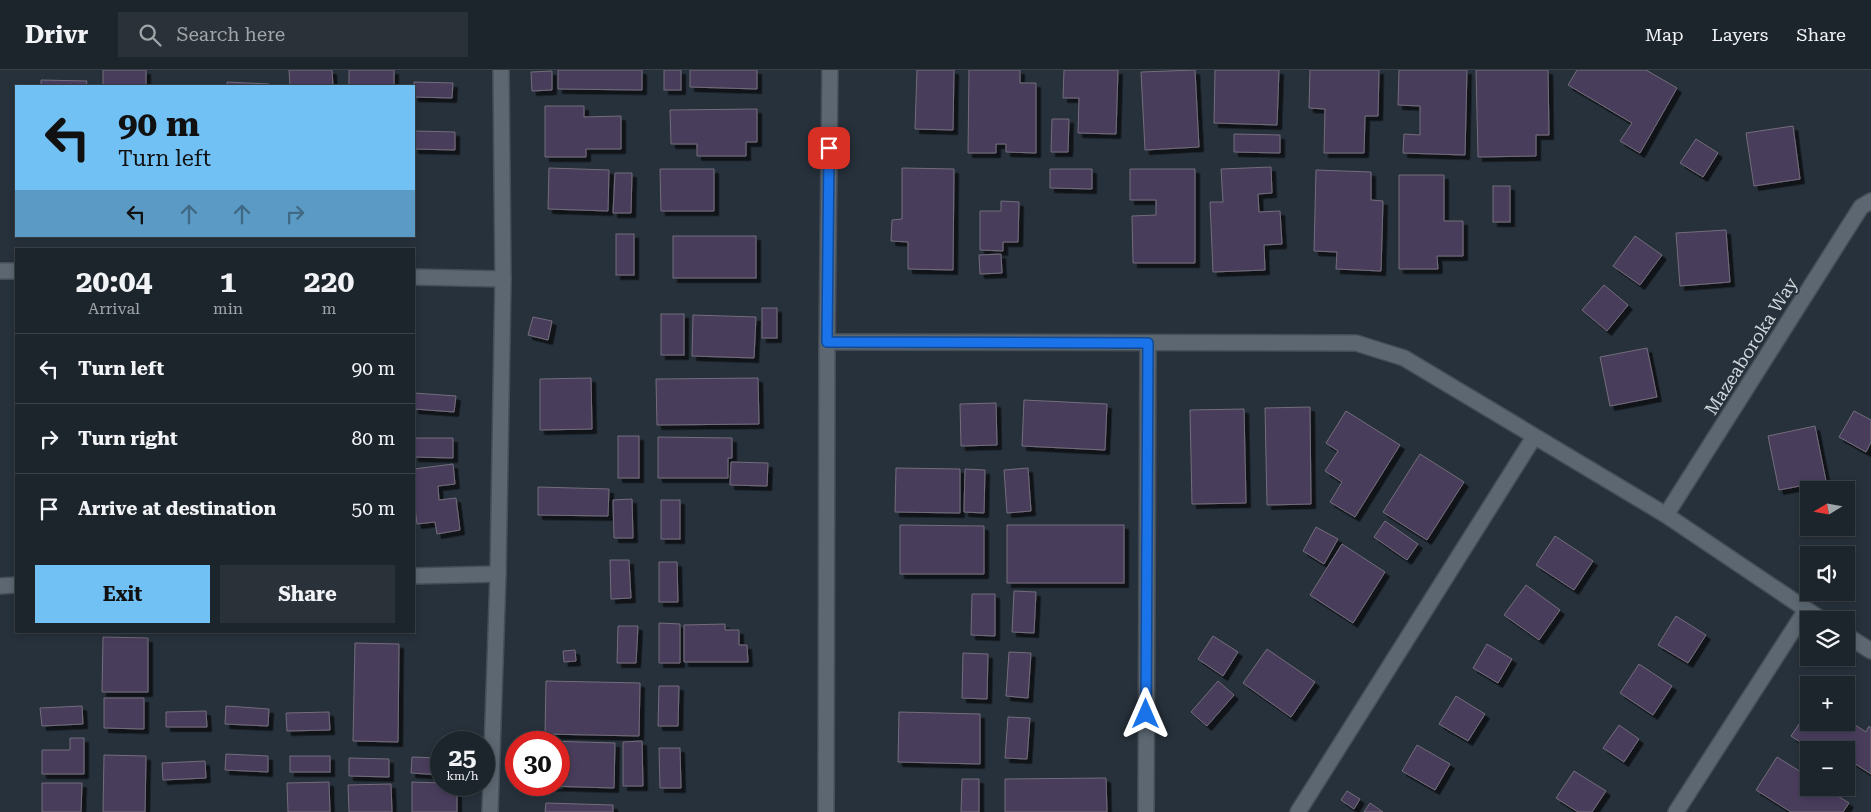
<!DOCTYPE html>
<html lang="en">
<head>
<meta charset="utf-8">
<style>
	:root { --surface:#1d252c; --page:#2a3138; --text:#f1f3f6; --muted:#a0a5a9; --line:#3b4248; --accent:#72c1f5 }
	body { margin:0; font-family:"Roboto Serif",serif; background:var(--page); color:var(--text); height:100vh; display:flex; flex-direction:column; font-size:19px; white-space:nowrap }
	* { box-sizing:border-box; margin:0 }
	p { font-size:16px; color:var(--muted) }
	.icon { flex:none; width:28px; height:28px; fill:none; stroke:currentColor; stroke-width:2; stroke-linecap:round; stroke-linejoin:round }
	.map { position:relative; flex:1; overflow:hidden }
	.side { position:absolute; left:15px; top:178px; width:400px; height:385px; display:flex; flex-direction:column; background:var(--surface); border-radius:0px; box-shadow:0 2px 8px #0003,0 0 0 1px var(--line) }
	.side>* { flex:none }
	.hud { position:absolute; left:15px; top:15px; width:400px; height:152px; border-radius:0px; box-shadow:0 2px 8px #0003,0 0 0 1px var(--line); background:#72c1f5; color:#111; overflow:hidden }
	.needle { width:32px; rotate:259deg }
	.tools { position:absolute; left:1800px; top:411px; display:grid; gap:10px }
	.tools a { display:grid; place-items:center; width:55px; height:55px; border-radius:0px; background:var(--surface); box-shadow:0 2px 8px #0003,0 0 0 1px var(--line); font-size:25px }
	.speed { position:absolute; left:430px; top:661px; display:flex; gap:10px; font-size:25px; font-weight:700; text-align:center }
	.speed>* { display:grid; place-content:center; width:65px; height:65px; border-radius:50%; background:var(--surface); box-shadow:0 2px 8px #0003,0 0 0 1px var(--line); line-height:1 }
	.speed small { font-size:12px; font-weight:400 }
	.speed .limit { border:8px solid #d22; background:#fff; color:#111 }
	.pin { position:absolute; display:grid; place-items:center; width:42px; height:42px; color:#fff; margin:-21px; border-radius:10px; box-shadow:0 2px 8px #0006 }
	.me { position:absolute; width:55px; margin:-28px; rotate:0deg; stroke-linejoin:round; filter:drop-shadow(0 0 4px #0008) }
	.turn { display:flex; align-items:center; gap:18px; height:105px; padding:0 20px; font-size:22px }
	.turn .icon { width:65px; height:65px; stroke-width:2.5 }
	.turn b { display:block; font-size:35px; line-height:42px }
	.lanes { display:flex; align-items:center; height:48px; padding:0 20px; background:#0003; justify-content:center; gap:25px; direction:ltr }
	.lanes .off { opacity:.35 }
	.eta { display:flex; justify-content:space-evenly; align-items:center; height:85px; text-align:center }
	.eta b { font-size:30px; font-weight:700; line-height:35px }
	.cta { display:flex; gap:10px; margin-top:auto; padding:10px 20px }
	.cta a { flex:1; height:58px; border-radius:0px; background:var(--accent); color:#111; font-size:20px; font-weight:700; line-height:58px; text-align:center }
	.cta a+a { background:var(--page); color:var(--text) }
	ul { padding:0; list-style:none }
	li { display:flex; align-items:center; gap:15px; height:70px; padding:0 20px; border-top:1px solid var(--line) }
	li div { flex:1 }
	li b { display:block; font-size:19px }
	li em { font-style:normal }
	header { display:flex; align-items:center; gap:30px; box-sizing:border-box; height:70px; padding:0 25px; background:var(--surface); border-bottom:1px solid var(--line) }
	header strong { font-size:24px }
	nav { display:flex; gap:28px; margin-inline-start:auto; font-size:18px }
	.search { width:350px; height:45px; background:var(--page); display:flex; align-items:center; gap:12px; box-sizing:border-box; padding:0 18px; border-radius:0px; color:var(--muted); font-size:19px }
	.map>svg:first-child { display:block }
</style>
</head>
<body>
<header>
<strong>Drivr</strong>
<div class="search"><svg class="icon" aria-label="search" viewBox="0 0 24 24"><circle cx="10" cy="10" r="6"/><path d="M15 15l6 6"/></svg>Search here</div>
<nav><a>Map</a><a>Layers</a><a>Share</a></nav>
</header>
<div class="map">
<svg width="1871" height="742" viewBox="0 0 1871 742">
	<defs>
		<filter id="shadow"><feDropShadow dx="4.5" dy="4.5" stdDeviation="0" flood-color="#0009"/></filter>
	</defs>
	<rect width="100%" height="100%" fill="#27313b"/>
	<!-- building -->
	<g fill="#4a3c5b" stroke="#736d7b" filter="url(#shadow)">
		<rect x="103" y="0" width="43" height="16"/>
		<path d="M289,0H332L333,16H290Z"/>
		<rect x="349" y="0" width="45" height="16"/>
		<path d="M558,0H642V20L558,19Z"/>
		<rect x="664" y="0" width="17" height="20"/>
		<path d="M690,0H757V19L690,17Z"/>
		<path d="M917,0H954L953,60L915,59Z"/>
		<path d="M969,0H1020V13H1036V83L1006,82V74H996V83H968Z"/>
		<path d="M1064,0H1118L1116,64L1078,63L1079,28H1063Z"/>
		<path d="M1195,0L1199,77L1145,80L1141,2Z"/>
		<path d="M1215,0H1279L1277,55L1214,53Z"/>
		<path d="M1310,0H1379L1378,46H1365L1364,83H1324L1325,39L1309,38Z"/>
		<path d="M1399,0H1467L1465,85L1403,83L1404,64L1420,65V36L1398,35Z"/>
		<path d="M1476,0H1548L1549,65H1536V86L1478,87Z"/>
		<path d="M1577,0H1646L1677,18L1640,83L1620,71L1632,53L1568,15Z"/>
		<path d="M552,1V20L532,21L531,2Z"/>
		<path d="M41,10L87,11L86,16H41Z"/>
		<path d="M227,12L269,14V16H227Z"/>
		<path d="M414,12L453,13L452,28L414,27Z"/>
		<path d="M545,36H584V47L621,46V79H586V87H545Z"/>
		<path d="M757,39V72H746V86H697V74H671L670,40Z"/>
		<path d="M1052,49H1069L1068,82H1051Z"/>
		<path d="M1793,56L1800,109L1754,116L1746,63Z"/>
		<path d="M414,61L455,62V80L414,79Z"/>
		<path d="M1234,64L1280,65V83L1234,82Z"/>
		<path d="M1696,69L1718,83L1703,107L1680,93Z"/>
		<path d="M1271,97L1272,123L1258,124L1259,142L1280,141L1282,174L1264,175L1265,200L1213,202L1210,132H1223L1221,99Z"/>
		<path d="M549,98L609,100L608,141L548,139Z"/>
		<path d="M902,98L954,99L953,200L908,199V172L891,171L892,150L902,149Z"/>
		<path d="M660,99H714V141H661Z"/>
		<path d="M1050,99H1092V119L1050,118Z"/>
		<path d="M1130,99H1195V193H1133L1132,146L1156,145V130H1130Z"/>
		<path d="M1316,100L1371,102V130L1383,131L1381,201L1336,199L1337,182L1314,181Z"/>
		<path d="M615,103H632L631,143H613Z"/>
		<path d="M1399,105H1444V151H1463V186H1437L1438,199H1399Z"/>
		<rect x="1493" y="116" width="17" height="36"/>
		<path d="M1001,131L1019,132L1018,172H1003V181L980,180V141H1001Z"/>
		<path d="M1726,160L1730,212L1680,216L1676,163Z"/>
		<rect x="616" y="164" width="18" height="41"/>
		<rect x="673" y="166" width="83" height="42"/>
		<path d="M1635,166L1662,185L1640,215L1613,196Z"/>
		<path d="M1001,184L1002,203L980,204L979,185Z"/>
		<path d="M1604,215L1628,235L1607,261L1582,240Z"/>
		<rect x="762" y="238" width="15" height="30"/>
		<rect x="661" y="244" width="23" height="41"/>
		<path d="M693,245L756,247L754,288L692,286Z"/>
		<path d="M533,247L552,251L548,270L528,265Z"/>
		<path d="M1647,278L1657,327L1610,336L1600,287Z"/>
		<path d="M591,308L592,359L540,360V309Z"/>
		<path d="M758,308L759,354L657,355L656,309Z"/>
		<path d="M414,323L456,326L454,342L414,339Z"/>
		<path d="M1024,330L1107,334L1105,380L1022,376Z"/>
		<path d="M996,333L997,375L961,376L960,334Z"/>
		<path d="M1310,337L1311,434L1267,435L1265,338Z"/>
		<path d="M1244,339L1246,433L1192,434L1190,340Z"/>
		<path d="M1346,341L1400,375L1355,447L1330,432L1342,412L1325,401L1338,381L1326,373Z"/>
		<path d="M1854,341L1871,350V372L1866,382L1839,367Z"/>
		<path d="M1815,356L1826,411L1779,420L1768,366Z"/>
		<rect x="618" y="366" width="21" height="42"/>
		<path d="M658,367L732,368V388H728V408H658Z"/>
		<path d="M414,368H453V388L414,387Z"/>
		<path d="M1420,384L1464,412L1427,470L1383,442Z"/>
		<path d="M731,392L768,393L767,416L730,415Z"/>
		<path d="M453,394L455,414L438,416L439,430L456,428L460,460L437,464L435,452L417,454L414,430V399Z"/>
		<path d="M896,398L960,399V443L895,442Z"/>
		<path d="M1028,398L1031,441L1007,443L1004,400Z"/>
		<path d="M965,399L985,400L984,443L964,442Z"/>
		<path d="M538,417L609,419L608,446L538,445Z"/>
		<path d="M632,429L633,468H614L613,430Z"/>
		<rect x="661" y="430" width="19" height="39"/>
		<path d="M1385,451L1418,474L1407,490L1374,467Z"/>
		<path d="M900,455L984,456V504H900Z"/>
		<rect x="1007" y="455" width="117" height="58"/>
		<path d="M1316,457L1338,469L1324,494L1303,481Z"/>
		<path d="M1555,466L1593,491L1574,520L1536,495Z"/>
		<path d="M1342,474L1385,502L1353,553L1310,525Z"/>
		<path d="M610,490H629L631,528L611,529Z"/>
		<path d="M659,492H677L678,532H659Z"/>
		<path d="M1526,515L1560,540L1539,570L1504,545Z"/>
		<path d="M1014,521L1036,522L1034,563L1012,562Z"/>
		<path d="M972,524H995V566L971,565Z"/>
		<path d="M1676,546L1706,565L1688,593L1658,575Z"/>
		<path d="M659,553L680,554V593H659Z"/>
		<path d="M725,554V560H739V575H747L748,592H684V555Z"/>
		<path d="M618,556H638L636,593H617Z"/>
		<path d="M1213,566L1238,582L1223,606L1198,589Z"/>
		<path d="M103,567L148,568V622H102Z"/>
		<path d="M355,573L399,574L398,672L353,671Z"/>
		<path d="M1487,574L1512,589L1498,613L1473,598Z"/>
		<path d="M1267,579L1315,612L1291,647L1243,613Z"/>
		<path d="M575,580L576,591L564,592L563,581Z"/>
		<path d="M1009,582L1031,583L1028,628L1006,626Z"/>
		<path d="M963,583L988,584L987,629L962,628Z"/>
		<path d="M1639,594L1672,616L1653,645L1620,623Z"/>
		<path d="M546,611L640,613L639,666L545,664Z"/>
		<path d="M1218,611L1234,625L1207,656L1191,642Z"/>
		<path d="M659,616H679L678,656H658Z"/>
		<path d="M1456,626L1485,644L1468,671L1439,654Z"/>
		<path d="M104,628H144V659L104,658Z"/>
		<path d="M82,636L83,654L42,656L40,638Z"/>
		<path d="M226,636L269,639L268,656L225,654Z"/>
		<path d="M206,641L207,657H166V642Z"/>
		<path d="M329,642L330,660L287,661L286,643Z"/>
		<path d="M899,642L980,644V694L898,692Z"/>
		<path d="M1008,647L1030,648L1027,689L1005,688Z"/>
		<path d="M1804,647L1809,650V652H1846V649L1866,662L1869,656L1871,658V704L1846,688V680H1812L1791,666Z"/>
		<path d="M1619,655L1639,669L1624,692L1603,678Z"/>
		<path d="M70,668H84V704H42V680H70Z"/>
		<path d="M548,671L615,673L614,718L547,716L559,715V672Z"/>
		<path d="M642,671L643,716H623V672Z"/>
		<path d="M1417,675L1450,694L1435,720L1402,701Z"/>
		<path d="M659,678H680L681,718H660Z"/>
		<path d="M226,684L268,686V702L225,700Z"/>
		<path d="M104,685L146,686L145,742H103Z"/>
		<rect x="290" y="686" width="40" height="16"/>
		<path d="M412,687L441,688V705L411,703Z"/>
		<path d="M1777,687L1809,707V718H1825L1849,733L1843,742H1791L1756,720Z"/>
		<path d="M349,688L389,689V707L349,706Z"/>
		<path d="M205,691L206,708L163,710L162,693Z"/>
		<path d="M1574,701L1606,721L1592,742H1578L1556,728Z"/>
		<path d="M1106,708L1107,742H1005V709Z"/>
		<path d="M962,709H979V742H961Z"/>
		<path d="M329,712L330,742H288L287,713Z"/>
		<path d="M412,712L441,713V715H457V742H412Z"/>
		<path d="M42,713H82L81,742H42Z"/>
		<path d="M391,714L392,742H349L348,715Z"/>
		<path d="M1347,721L1360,729L1354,739L1341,730Z"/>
		<path d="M546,733L613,735V742H545Z"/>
		<path d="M1370,733L1383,742H1364Z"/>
	</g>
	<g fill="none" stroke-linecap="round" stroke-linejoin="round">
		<!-- street casing -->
		<g stroke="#454e56" stroke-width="18">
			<g id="street">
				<path d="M0,201H16"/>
				<path d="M414,207L503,209"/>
				<path d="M827,272L1356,273L1404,288L1666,445L1822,550"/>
				<path d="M1666,445L1861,137L1871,131"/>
				<path d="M414,506L498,504"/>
				<path d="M0,516L16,515"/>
				<path d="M1846,565L1871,581"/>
				<path d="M490,742L498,504L503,209L501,0"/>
				<path d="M826,742L827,272L830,0"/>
				<path d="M1146,742L1148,273"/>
				<path d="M1298,742L1534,367"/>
				<path d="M1676,742L1806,540"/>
			</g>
		</g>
		<!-- street -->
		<use href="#street" stroke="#5c6772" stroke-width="15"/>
	</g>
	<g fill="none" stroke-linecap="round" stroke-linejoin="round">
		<!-- route casing -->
		<g stroke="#114b97" stroke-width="12">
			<path id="route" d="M829,78L827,272L1148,273L1146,644"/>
		</g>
		<!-- route -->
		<use href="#route" stroke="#1a73e8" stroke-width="9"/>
	</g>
	<g text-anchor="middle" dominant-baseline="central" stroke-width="4" stroke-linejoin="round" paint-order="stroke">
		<!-- street labels -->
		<g font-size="18" fill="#cfd6dc" stroke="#27313b">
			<text transform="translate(1751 276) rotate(-58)">Mazeaboroka Way</text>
		</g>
	</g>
</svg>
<div class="tools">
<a><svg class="needle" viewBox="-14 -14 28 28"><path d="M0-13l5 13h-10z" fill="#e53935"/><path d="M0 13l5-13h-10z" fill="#a0a5a9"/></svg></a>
<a><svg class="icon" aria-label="sound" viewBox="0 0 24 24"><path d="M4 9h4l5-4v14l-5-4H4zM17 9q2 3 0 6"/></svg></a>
<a><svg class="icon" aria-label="layers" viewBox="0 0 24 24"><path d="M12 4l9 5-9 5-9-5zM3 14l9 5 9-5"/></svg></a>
<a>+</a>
<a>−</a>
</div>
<div class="speed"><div>25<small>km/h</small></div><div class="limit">30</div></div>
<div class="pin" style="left:829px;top:78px;background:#d93025"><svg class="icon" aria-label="arrive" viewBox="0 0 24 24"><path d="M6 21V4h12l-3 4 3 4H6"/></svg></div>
<svg class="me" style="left:1146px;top:644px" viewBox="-20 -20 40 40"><path d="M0-17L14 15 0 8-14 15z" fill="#1a73e8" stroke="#fff" stroke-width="4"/></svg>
<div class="hud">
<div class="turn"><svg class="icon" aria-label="left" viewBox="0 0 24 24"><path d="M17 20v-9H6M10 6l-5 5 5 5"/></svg><div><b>90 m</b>Turn left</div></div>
<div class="lanes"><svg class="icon" aria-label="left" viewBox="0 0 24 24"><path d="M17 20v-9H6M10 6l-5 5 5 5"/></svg><svg class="icon off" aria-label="ahead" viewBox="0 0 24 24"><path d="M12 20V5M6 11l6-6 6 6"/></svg><svg class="icon off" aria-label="ahead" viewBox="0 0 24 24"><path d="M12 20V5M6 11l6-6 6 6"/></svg><svg class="icon off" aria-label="right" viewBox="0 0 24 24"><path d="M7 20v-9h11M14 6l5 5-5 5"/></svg></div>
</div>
<section class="side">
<div class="eta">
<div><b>20:04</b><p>Arrival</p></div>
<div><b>1</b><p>min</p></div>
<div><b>220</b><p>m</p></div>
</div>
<ul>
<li><svg class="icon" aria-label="left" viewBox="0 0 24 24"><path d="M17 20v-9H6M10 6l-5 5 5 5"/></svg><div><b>Turn left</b></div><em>90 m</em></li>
<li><svg class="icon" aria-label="right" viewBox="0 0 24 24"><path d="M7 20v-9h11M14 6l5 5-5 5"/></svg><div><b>Turn right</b></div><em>80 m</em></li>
<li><svg class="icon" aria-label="arrive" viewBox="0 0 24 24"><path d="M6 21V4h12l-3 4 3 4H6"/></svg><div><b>Arrive at destination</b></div><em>50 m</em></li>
</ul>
<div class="cta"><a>Exit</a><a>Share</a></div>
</section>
</div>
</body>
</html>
